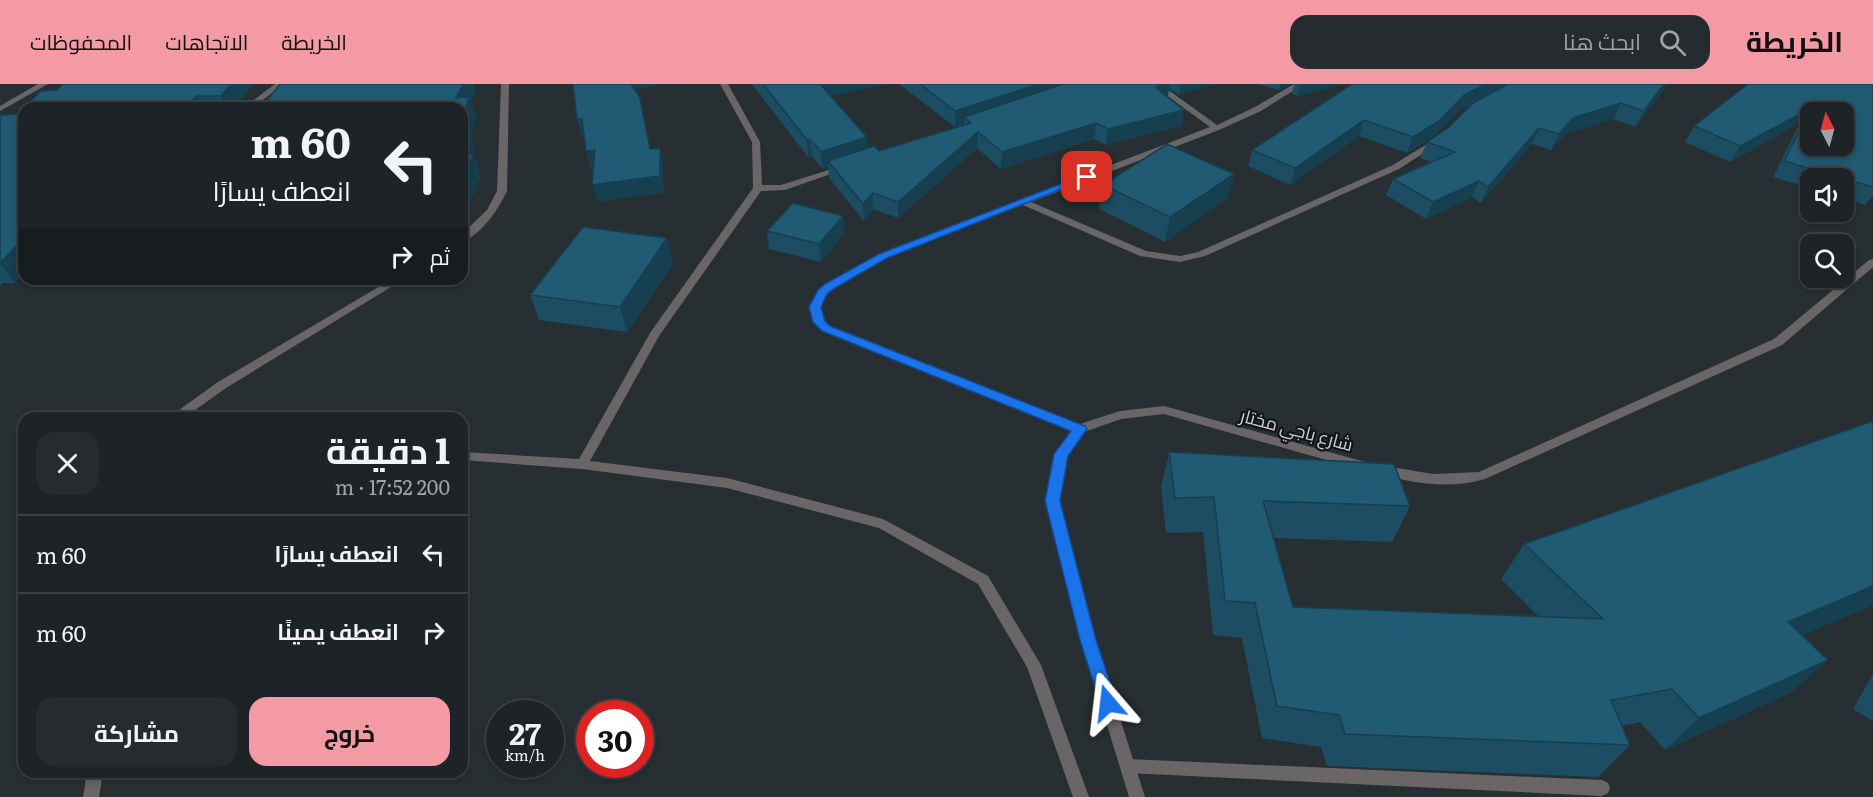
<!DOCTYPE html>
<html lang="ar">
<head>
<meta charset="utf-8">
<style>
	:root { --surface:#1d2326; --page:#252b2e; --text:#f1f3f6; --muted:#a0a4a7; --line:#3b4043; --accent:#f49aa4 }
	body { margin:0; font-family:Literata,Cairo,serif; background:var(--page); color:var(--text); direction:rtl; height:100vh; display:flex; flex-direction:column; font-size:22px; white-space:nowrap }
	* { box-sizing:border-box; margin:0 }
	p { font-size:20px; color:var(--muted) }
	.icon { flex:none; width:33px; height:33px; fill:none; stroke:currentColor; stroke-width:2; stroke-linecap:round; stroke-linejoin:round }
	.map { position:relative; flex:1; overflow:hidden; direction:ltr }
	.side { position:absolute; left:18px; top:328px; width:450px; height:366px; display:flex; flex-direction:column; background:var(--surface); border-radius:18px; box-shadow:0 3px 9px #0003,0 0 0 2px var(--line); direction:rtl }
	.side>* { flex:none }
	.top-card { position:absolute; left:18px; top:18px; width:450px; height:183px; border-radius:18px; box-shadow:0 3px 9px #0003,0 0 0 2px var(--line); direction:rtl; background:#1d2326; color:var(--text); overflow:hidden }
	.needle { width:39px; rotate:354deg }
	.fabs { position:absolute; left:1800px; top:18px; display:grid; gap:12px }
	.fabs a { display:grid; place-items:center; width:54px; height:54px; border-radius:12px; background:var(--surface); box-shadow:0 3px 9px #0003,0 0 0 2px var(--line); font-size:30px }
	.speed { position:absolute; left:486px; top:616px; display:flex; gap:12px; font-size:30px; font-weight:700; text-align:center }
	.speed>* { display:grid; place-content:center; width:78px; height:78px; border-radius:50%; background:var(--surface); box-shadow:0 3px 9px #0003,0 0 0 2px var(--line); line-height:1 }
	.speed small { font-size:15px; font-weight:400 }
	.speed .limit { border:9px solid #d22; background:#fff; color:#111 }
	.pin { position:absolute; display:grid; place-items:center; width:51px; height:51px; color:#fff; margin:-26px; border-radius:12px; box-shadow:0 3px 9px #0006 }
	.me { position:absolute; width:66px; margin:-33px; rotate:343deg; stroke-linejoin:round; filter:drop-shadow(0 0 4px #0008) }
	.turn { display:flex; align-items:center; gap:21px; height:126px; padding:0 18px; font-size:27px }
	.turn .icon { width:78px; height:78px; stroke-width:2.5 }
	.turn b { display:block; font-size:42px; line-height:51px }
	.then { display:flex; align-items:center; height:57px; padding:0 18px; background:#0003; gap:12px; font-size:22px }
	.round { display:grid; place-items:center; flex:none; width:63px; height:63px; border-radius:18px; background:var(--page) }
	.head { display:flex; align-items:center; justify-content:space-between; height:102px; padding:0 18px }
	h1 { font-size:36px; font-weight:700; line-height:45px }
	.action { display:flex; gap:12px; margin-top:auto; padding:12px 18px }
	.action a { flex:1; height:69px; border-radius:18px; background:var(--accent); color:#111; font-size:24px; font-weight:700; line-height:69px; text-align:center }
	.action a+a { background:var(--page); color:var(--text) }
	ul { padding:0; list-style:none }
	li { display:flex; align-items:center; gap:18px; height:78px; padding:0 18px; border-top:2px solid var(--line) }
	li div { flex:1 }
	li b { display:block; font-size:22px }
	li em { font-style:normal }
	header { display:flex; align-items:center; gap:36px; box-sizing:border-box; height:84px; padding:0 30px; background:var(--accent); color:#111 }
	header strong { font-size:28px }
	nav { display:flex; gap:33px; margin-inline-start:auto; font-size:21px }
	.search { width:420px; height:54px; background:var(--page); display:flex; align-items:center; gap:15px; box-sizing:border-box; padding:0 21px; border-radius:18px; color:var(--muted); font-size:22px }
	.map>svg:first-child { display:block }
</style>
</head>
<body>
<header>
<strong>الخريطة</strong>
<div class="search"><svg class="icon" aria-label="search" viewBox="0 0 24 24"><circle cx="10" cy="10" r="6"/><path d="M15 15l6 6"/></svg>ابحث هنا</div>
<nav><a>الخريطة</a><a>الاتجاهات</a><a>المحفوظات</a></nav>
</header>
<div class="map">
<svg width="1873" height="713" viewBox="0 0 1873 713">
	<rect width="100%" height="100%" fill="#272f32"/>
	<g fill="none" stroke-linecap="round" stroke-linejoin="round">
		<!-- lane -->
		<path fill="#6a6566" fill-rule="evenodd" d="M1128,675L1602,696L1608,699L1610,704L1608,709L1602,712L1128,689L1122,687L1120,682L1122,677Z"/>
		<!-- street -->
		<g fill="#6a6566" fill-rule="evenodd">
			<path d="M38,0H48L0,27V22Z"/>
			<path d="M275,0H284L252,24H243Z"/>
			<path d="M501,0H509L507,107C498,126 482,150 462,158V150L487,126L497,107Z"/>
			<path d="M720,0H728L760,58L762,101H781L841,82H847L848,84L785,106L761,107L659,252L590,377L727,394L883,435L988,492L1041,581L1089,713H1073L1027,583L978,500L879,444L727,404L582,385L462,376V368L579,375L650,249L753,104L752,58Z"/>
			<path d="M1151,0H1160L1217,41L1255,23L1294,0H1304L1261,27L1219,46L1031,118L1146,167L1180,172L1198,168L1393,81L1432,57L1439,59L1399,85L1205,172L1180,178L1140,172L1023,121L887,174L826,210L820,223L821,231L830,243L1080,340L1120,327L1164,322L1369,379L1371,382L1369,385L1365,387L1164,330L1121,335L1084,348L1067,371L1058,417L1095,556L1145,713H1129L1081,556L1046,417L1055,370L1072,347L822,247L811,231L810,223L818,206L879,170L1210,43Z"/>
			<path d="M1873,175V183L1782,261L1485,395C1452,405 1413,400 1381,390L1379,387L1381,384L1385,382L1433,390L1479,388L1774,255L1869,176Z"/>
			<path d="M392,195H404L226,304L184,334H170L172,331L218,298Z"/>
			<path d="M87,688H103L99,713H83Z"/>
		</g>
	</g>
	<!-- wall -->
	<g fill="#1c4d63">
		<path d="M253,0L235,24H24L57,6Z"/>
		<path d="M752,0H889L830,12L868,64L879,67L964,41V40L955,43L899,0H1215L1179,11L1169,4L1168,13L1184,26L1181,42L1106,61L1094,55L1001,85L977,64L898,134L873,125L864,137L829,94L828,83L823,85L812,72L808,73Z"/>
		<path d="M1258,0H1290L1279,6Z"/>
		<path d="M1294,0H1344L1297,12L1292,10Z"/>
		<path d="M1352,0H1668L1635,43L1613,35L1565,50L1551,66L1532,60L1481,119L1472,113L1426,135L1386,111L1393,95L1431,78L1420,74L1427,58L1448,44L1472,20L1458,27L1433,53L1407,69L1359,52L1290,101L1248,82L1252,66Z"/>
		<path d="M1873,0V111L1865,121L1844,114V94H1810V104L1773,93L1800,39L1730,78L1685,58L1694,42Z"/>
		<path d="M18,30L15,199H3L0,202V31Z"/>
		<path d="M1234,90L1228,114L1165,158L1099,125L1103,101Z"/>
		<path d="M767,147L845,149L821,178L769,165Z"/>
		<path d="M667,154L673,179L627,248L539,236L530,211Z"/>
		<path d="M1873,337V521L1802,551L1828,576L1790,609L1665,666L1640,638L1622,642L1630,661L1598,693L1327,682L1321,663L1262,654L1242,554L1213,551L1203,448L1166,449L1161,404L1169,368L1410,422L1392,458L1273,454L1293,523L1538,532L1501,495L1524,460Z"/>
		<path d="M1873,590V637L1853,625Z"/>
	</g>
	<!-- shaded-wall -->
	<g fill="#163f50">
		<path d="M231,0H253L235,24H227L221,12Z"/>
		<path d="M462,0H473L476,8L471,18L477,34L471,52L475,63L462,88V36L456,14Z"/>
		<path d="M627,0H663L629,7Z"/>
		<path d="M823,0H889L824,13Z"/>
		<path d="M1039,0H1087L964,33V40L955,43V27Z"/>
		<path d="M1167,0H1170L1167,15L1155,3Z"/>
		<path d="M1181,0H1215L1179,11Z"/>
		<path d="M1280,0H1290L1279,6Z"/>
		<path d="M1300,0H1344L1297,12Z"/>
		<path d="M1486,0H1511L1458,27L1433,53L1407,69L1413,53L1464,11Z"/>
		<path d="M1664,0H1668L1635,43L1644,27Z"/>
		<path d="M197,12L204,24H183Z"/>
		<path d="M1621,19L1613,35L1565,50L1551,66L1559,50L1573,34Z"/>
		<path d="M1811,24L1800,39L1730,78L1740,62Z"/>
		<path d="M1184,26L1181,42L1106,61L1108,45Z"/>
		<path d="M577,35H582L587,51L581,52Z"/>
		<path d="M1364,36L1359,52L1290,101L1295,84Z"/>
		<path d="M1096,39L1094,55L1001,85L1002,68Z"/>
		<path d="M1539,44L1532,60L1481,119L1488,103Z"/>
		<path d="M978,48L977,64L898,134V118Z"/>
		<path d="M867,53L868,71L828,77V83L823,85L821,68Z"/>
		<path d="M810,55L812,72L808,73L807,56Z"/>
		<path d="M660,64L663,81L664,109L597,118L592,101Z"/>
		<path d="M595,66L599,83L590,84L586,67Z"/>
		<path d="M474,70L481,92L465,132L462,125V96Z"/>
		<path d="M1234,90L1228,114L1165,158L1170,133Z"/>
		<path d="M1479,97L1472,113L1426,135L1433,118Z"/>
		<path d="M873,109V125L864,137L863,120Z"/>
		<path d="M843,132L845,149L821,178L819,160Z"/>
		<path d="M24,154V189L15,199L0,180V179Z"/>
		<path d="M667,154L673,179L627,248L620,223Z"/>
		<path d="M1873,502V521L1753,572L1788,538Z"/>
		<path d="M1828,576L1790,609L1665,666L1699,634Z"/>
	</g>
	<!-- building -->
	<g fill="#205a73" stroke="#163f50" stroke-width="1.5" fill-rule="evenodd">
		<path d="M63,0H231L221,12H197L183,24H24L41,7L57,6Z"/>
		<path d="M280,0H463L456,14L469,13L462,36V24H261Z"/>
		<path d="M573,0H631L640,14L650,65L660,64V92L592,101L595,66L586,67L582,35H577Z"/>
		<path d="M763,0H820L867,53L821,68L810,55L807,56Z"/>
		<path d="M920,0H1039L955,27Z"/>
		<path d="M1063,0H1167L1155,3L1184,26L1108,45L1096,39L1002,68L978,48L898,118L873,109L863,120L828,77L874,62L879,67L971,39L964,33Z"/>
		<path d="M1352,0H1486L1464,11L1439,37L1413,53L1364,36L1295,84L1252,66Z"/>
		<path d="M1508,0H1664L1644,27L1621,19L1573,34L1559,50L1539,44L1488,103L1479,97L1433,118L1393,95L1455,68L1427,58L1448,44L1473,19Z"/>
		<path d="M1748,0H1873V103L1784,77L1811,24L1740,62L1694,42ZM1810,28H1844V62H1810Z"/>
		<path d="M24,24V154L0,179V31L18,30Z"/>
		<path d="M462,42H467L462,52Z"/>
		<path d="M1167,60L1234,90L1170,133L1103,101Z"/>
		<path d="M474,70L462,96V71Z"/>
		<path d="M793,119L843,132L819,160L767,147Z"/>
		<path d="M583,143L667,154L620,223L530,211Z"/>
		<path d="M1873,337V502L1788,538L1828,576L1699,634L1672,605L1611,616L1630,661L1345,650L1339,631L1277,622L1255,519L1225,517L1214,413L1175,414L1169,368L1394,380L1410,422L1263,417L1293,523L1603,535L1524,460Z"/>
	</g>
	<!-- route -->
	<path fill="#1a73e8" stroke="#114b97" stroke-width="1.5" d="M1084,91L1092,93L887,174L833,205L827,210L821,223L825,237L830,242L1085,342L1087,345L1068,372L1060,417L1096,556L1117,619L1114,624L1108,626L1102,624L1100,619L1080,556L1045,417L1054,370L1071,347L822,247L813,238L809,223L818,206L825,200L879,170Z"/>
	<g text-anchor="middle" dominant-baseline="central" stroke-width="4.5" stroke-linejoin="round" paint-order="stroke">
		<!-- street labels -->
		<g font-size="18" fill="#cdd2d4" stroke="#131618">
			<text transform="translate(1297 345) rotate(15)">شارع باجي مختار</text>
		</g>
	</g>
</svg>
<div class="fabs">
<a><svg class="needle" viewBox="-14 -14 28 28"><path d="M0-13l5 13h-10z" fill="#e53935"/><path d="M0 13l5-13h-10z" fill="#a0a4a7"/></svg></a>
<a><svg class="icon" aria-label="sound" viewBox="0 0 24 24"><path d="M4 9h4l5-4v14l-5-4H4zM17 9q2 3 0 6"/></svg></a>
<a><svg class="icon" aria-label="search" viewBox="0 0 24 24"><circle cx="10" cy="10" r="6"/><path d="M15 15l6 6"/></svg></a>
</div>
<div class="speed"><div>27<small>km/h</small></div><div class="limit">30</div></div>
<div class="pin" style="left:1087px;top:93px;background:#d93025"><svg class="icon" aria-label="arrive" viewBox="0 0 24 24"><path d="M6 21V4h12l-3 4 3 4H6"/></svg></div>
<svg class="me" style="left:1108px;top:619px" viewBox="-20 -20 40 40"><path d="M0-17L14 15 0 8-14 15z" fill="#1a73e8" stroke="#fff" stroke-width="4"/></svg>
<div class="top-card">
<div class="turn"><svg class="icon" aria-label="left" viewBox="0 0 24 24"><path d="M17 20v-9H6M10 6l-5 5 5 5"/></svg><div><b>60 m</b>انعطف يسارًا</div></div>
<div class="then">ثم<svg class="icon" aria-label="right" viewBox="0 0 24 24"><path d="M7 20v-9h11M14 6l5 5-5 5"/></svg></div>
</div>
<section class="side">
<div class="head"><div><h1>1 دقيقة</h1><p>200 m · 17:52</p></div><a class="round"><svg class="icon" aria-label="close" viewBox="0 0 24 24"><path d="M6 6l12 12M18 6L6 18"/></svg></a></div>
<ul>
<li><svg class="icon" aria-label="left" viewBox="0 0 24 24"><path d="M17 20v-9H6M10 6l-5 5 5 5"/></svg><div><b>انعطف يسارًا</b></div><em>60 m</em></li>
<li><svg class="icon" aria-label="right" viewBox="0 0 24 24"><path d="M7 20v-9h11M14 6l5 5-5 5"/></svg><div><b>انعطف يمينًا</b></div><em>60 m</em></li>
</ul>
<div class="action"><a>خروج</a><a>مشاركة</a></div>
</section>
</div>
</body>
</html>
